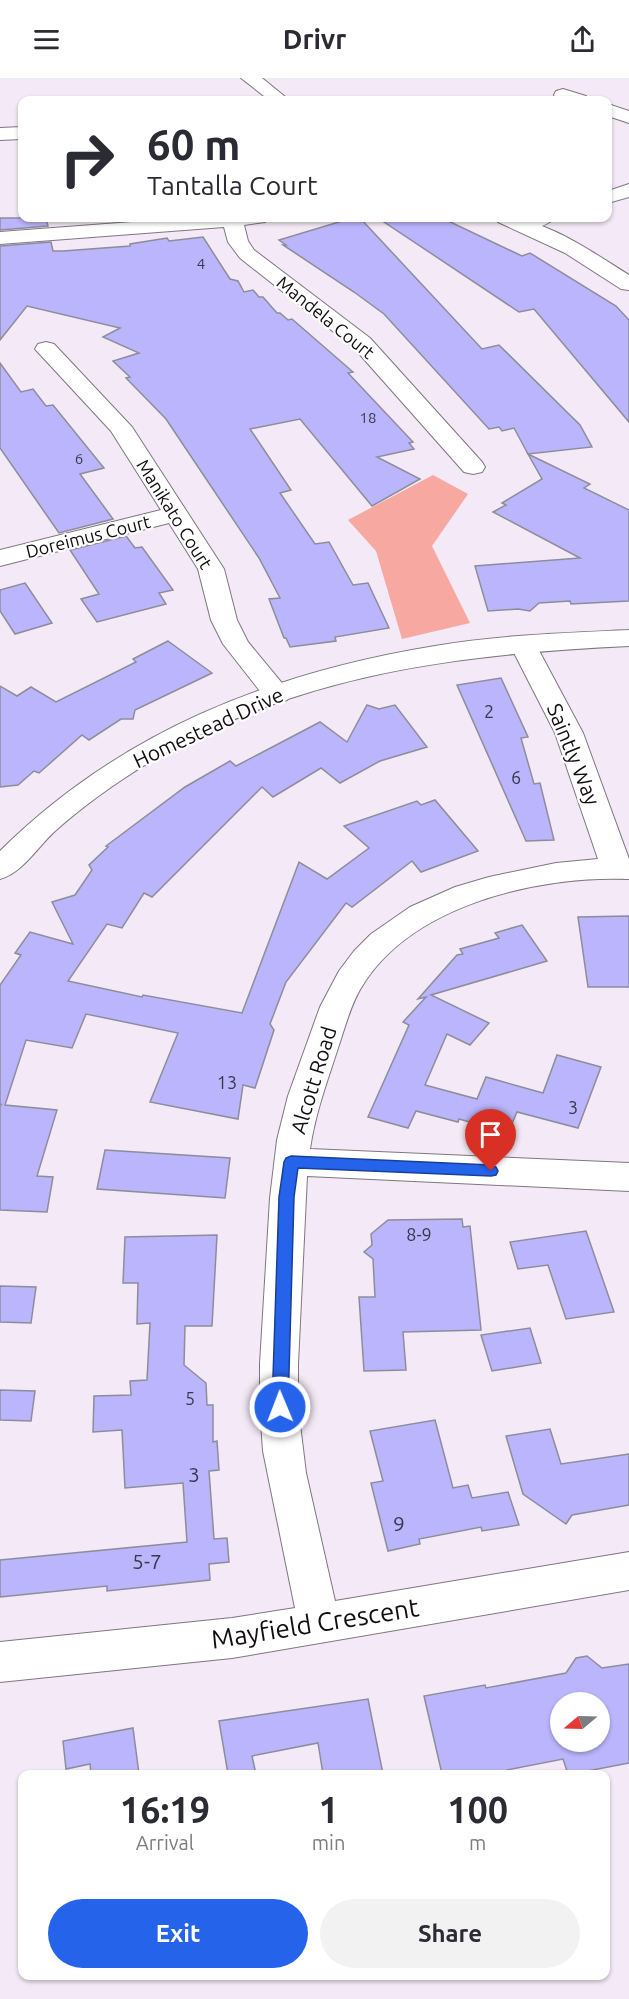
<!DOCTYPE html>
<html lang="en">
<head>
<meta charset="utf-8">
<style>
	:root { --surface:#fff; --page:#f2f2f3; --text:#2b2b33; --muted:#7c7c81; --accent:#2563eb }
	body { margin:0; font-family:Ubuntu,sans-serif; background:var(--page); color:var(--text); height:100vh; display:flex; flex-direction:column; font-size:22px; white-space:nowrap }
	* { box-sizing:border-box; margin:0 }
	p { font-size:20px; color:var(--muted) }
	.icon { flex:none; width:33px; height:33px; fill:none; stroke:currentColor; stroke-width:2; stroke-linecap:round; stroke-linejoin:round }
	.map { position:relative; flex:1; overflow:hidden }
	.panel { position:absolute; left:18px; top:1692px; width:592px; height:210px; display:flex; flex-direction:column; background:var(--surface); border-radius:12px; box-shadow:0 2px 4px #0004 }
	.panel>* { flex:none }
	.top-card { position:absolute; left:18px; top:18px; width:594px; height:126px; border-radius:12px; box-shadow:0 2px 4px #0004; background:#fff; color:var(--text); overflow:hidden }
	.needle { width:39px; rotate:251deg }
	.controls { position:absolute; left:550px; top:1614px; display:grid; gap:12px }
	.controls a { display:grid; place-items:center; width:60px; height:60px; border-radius:50%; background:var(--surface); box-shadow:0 2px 4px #0004; font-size:30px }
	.pin { position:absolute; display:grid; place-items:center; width:51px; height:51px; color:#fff; margin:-62px -26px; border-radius:50% 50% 50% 0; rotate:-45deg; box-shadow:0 0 6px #0007 }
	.pin .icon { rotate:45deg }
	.me { position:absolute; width:66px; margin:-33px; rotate:359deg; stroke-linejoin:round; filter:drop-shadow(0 0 4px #0008) }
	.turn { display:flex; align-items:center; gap:21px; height:126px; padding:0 30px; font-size:27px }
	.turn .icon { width:78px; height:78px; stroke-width:2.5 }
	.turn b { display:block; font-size:42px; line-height:51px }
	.eta { display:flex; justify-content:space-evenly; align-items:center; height:102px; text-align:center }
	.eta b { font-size:36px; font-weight:600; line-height:42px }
	.cta { display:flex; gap:12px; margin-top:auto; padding:12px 30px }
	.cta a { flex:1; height:69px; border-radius:36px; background:var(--accent); color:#fff; font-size:24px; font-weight:600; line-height:69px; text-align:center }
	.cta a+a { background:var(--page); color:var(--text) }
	header { display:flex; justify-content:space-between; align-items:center; height:78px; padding:0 30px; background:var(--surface); font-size:27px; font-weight:600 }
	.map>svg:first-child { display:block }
</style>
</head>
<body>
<header><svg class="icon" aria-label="menu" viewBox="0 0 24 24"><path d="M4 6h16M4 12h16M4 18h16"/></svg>Drivr<svg class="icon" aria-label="share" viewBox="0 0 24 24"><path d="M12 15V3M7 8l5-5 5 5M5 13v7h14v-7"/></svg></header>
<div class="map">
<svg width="629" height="1921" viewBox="0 0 629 1921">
	<rect width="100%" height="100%" fill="#f4e9f6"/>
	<!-- green -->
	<path fill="#f7a8a0" d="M433,397L468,416L432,468L470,545L402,561L376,473L348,442Z"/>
	<!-- building -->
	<g fill="#bab5fc" stroke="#8d8d9a" stroke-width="1.5" fill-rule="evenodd">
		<path d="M0,140H46L48,148L0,152Z"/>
		<path d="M352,140H360L482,271L499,267L580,347L592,369L528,376L514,350L502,353L499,349L489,351L384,236L354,214L283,167H286L279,162Z"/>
		<path d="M378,140H442L522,178L530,175L616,228L629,242V344L534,231L519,234Z"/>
		<path d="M203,159L230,201L238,203L244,214L253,212L259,219H263L277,235H280L288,242L292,241L353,294L348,295L413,364L409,365L414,371L377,379L420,401L372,428L300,341L250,351L291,412L280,415L315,466L329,464L353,507L368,505L389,550L335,559L336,563L290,569L286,560H284L269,521L280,520L259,480L166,341L126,300L130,299L113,283L139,275L103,259L120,250L27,228L0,262V168L51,164L53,173H63L130,168V166L167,160L169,163Z"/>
		<path d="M0,285L21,314L33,311L46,328L53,327L104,390L80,396L113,441L59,455L0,370Z"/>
		<path d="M528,376L590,406L584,410L629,432V523L571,526L570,523L539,525L530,533L518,531L488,533L475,488L580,480L493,434L506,427L502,425L542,401Z"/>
		<path d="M126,458L135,470L142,469L173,512L159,515L166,526L97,544L81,521L99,516L70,472Z"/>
		<path d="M25,505L52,545L15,556L0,533V512Z"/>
		<path d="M168,563L212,595L135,632L133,641H121L89,662L82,657L39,695L34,693L18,707L0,709V608L17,618L31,609L56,624L136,584L133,581Z"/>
		<path d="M501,600L528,659L521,660L534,706L540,705L554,762L526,763L457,607Z"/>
		<path d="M367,627L379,631L395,627L427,669L380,683L340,705L321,690L273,719L262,709L152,819L144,815L122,850L107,846L68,903L142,919L143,917L242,935L299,784L327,801L369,770L344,748L417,723L421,727L435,722L478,773L421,794L412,783L352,829L346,825L286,904L270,946L274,952L255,1010L243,1007L238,1041L150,1024L178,955L86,936L72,970L26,962L5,1027L57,1032L37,1098L53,1099L47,1134L0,1132V1026L2,1027L0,1026V907L21,877L15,875L30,854L73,866L52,824L75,817L92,792L89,787L108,769L106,768L185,709L218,690L230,683L236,688L320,644L347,664Z"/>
		<path d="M629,838V909H588L578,839Z"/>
		<path d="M522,847L547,883L431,917L489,945L470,967L447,956L425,1007L477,1021L486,999L543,1015L557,977L601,989L578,1050L517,1034L508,1055L459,1041L458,1044L416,1033L408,1050L368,1039L409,947L403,944L426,919L418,921L457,877L463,876L460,871L499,860L495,855Z"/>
		<path d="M105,1072L230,1080L225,1120L97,1111Z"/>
		<path d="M462,1141L463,1149L470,1148L481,1252L403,1254L406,1292L364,1293L359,1219H375L373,1181L364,1174L372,1167L371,1156L388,1142Z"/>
		<path d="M586,1153L614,1234L566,1241L548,1187L518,1191L510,1164Z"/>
		<path d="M217,1157L212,1248H185L184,1287L206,1305L207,1327H213V1364L217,1363L219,1392L209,1393L214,1461L227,1460L229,1484L209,1486L210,1502L107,1513V1508L0,1519V1482L187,1464L183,1405L125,1410L122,1352L93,1354L94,1318L131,1317L130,1303L147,1302L150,1245L137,1246L138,1205H123L125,1159Z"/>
		<path d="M0,1208L36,1209L31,1245L0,1244Z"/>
		<path d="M530,1250L541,1285L492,1293L481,1257Z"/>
		<path d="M0,1312L35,1313L31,1343L0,1342Z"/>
		<path d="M435,1342L453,1410L468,1407L472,1420L508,1414L519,1447L482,1453L481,1449L419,1461L420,1466L388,1473L371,1405L383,1403L370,1353Z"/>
		<path d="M550,1351L561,1386L629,1376V1427L572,1437L566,1446L523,1416L506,1358Z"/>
		<path d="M587,1578L602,1590L629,1586V1685L572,1696H568L563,1681L507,1692L508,1696H442L424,1618L485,1607L486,1610L566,1595L576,1580ZM561,1624H600V1664H561Z"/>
		<path d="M368,1621L383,1696H323L318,1665L252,1678L256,1696H228L219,1643Z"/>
		<path d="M133,1650L139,1696H91L90,1686L66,1691L63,1663Z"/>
	</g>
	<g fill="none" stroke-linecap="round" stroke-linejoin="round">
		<!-- minor casing -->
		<g stroke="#7f7681" stroke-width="2">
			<g id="minor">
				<path d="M563,11L586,18L588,22L556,21L554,17L556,13Z"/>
				<path d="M608,26L629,33V45L608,38Z"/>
				<path d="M22,49V61L0,62V50Z"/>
				<path d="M629,106V119L608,125V113Z"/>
				<path d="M185,140H268L265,144L244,147L248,163L254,172L370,260L482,384L485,389L482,394L473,396L464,394L354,270L240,180L228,164L224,149L0,166V154Z"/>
				<path d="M524,140H554C547,149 525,154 514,151L511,147L514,143Z"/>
				<path d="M46,264L54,266L132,349L224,491L237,542L248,564L291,616L287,622L277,625L267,622L223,566L211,542L198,491L169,445L0,488V472L161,432L111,353L35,271L38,266Z"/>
				<path d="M523,559L533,561L536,567L583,655L629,781V801C539,797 410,827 361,910C350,928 345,950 338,970C327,1004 315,1036 310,1071L629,1085V1113L307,1098L298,1286V1330L306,1395L335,1523L629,1474V1512L232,1580L0,1604V1564L232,1540L295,1530L263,1373L260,1330V1286L270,1120L277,1062L288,1018L320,929L339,893L354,873L371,856L410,829L455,809L489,799L556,785L598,781L555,655L510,567L513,561Z"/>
			</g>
		</g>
		<!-- tertiary casing -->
		<g stroke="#7f7681" stroke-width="2">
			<g id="tertiary">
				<path d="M241,0H262L289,22H269Z"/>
				<path d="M495,140C538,135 592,174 629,197V212L621,211L565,175L498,144Z"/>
				<path d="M629,552V568C461,576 301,595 153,682C118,703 84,727 54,754C37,770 22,795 0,801V773C120,654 270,595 435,568C499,557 564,555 629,552Z"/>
			</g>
		</g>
		<!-- minor -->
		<use href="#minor" fill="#fff" fill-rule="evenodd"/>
		<!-- tertiary -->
		<use href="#tertiary" fill="#fff" fill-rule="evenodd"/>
	</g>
	<!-- route -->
	<path fill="#2563eb" stroke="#184099" stroke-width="1.5" d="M291,1078L491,1087L496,1089L498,1093L496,1097L491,1098L298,1090L294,1119L288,1329L286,1334L280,1336L275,1334L272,1329L279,1119L284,1084L286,1080Z"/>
	<g text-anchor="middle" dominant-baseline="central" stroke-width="4.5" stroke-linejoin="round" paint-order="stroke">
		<!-- far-number labels -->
		<g font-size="15" fill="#3b374c">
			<text x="201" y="185">4</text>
			<text x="368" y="339">18</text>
			<text x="79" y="380">6</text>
		</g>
		<!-- far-street labels -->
		<g font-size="18" fill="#110d11" stroke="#fff">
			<text transform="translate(326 239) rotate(39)">Mandela Court</text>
			<text transform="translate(175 436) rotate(58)">Manikato Court</text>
			<text transform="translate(88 458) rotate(-14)">Doreimus Court</text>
		</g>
		<!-- number labels -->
		<g font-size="18" fill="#3b374c">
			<text x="489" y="633">2</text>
			<text x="516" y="699">6</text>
			<text x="227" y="1004">13</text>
			<text x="573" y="1029">3</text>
			<text x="419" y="1156">8-9</text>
			<text x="190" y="1320">5</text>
		</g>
		<!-- street labels -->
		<g font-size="21" fill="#110d11" stroke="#fff">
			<text transform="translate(208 649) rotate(-25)">Homestead Drive</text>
			<text transform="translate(574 676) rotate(68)">Saintly Way</text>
			<text transform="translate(313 1002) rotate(-73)">Alcott Road</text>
		</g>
		<!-- near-number labels -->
		<g font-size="21" fill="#3b374c">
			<text x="194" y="1396">3</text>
			<text x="399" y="1445">9</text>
			<text x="147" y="1483">5-7</text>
		</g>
		<!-- near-street labels -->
		<g font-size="26" fill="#110d11" stroke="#fff">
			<text transform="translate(315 1545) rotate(-9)">Mayfield Crescent</text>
		</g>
	</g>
</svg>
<div class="controls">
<a><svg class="needle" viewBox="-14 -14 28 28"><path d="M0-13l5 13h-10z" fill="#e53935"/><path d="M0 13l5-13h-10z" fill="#7c7c81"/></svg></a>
</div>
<div class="pin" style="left:491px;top:1093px;background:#d93025"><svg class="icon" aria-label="arrive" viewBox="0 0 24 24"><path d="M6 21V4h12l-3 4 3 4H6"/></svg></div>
<svg class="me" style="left:280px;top:1329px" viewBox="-20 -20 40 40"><circle r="17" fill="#2563eb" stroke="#fff" stroke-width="3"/><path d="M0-11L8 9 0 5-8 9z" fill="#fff"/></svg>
<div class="top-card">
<div class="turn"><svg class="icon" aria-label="right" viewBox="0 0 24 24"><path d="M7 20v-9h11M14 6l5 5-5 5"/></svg><div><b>60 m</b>Tantalla Court</div></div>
</div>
<section class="panel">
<div class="eta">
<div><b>16:19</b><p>Arrival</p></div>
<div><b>1</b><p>min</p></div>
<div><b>100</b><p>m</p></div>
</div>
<div class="cta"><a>Exit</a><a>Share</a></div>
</section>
</div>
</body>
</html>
